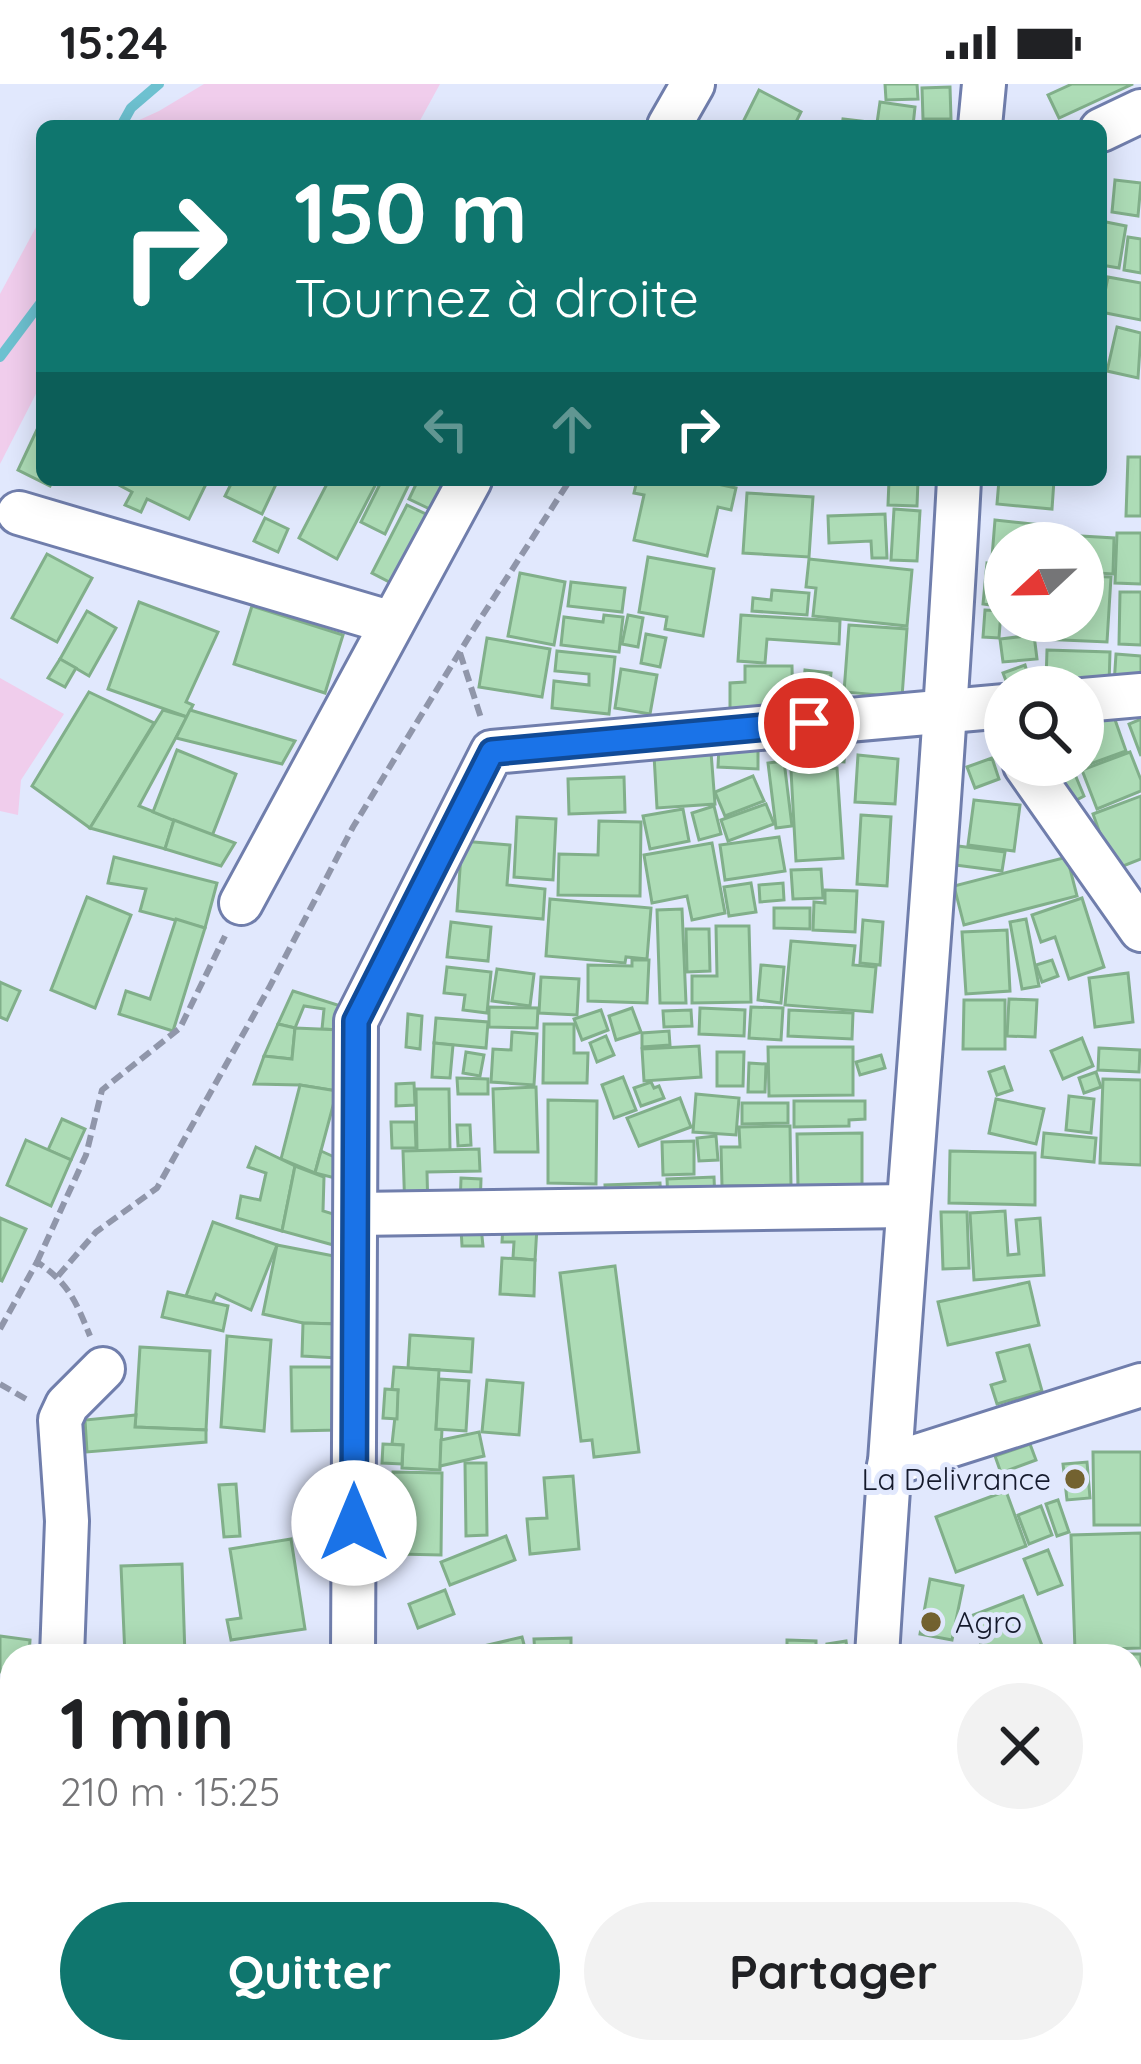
<!DOCTYPE html>
<html lang="fr">
<head>
<meta charset="utf-8">
<style>
	:root { --surface:#fff; --page:#f2f2f2; --text:#202124; --muted:#757577; --accent:#0f766e }
	body { margin:0; font-family:Quicksand,sans-serif; background:var(--page); color:var(--text); height:100vh; display:flex; flex-direction:column; font-size:45px; white-space:nowrap }
	* { box-sizing:border-box; margin:0 }
	p { font-size:39px; color:var(--muted) }
	.icon { flex:none; width:66px; height:66px; fill:none; stroke:currentColor; stroke-width:2; stroke-linecap:round; stroke-linejoin:round }
	.map { position:relative; flex:1; overflow:hidden }
	.sheet { position:absolute; left:0px; top:1560px; width:1143px; height:420px; display:flex; flex-direction:column; background:var(--surface); border-radius:36px 36px 0 0; box-shadow:0 6px 30px #0003 }
	.sheet>* { flex:none }
	.top-card { position:absolute; left:36px; top:36px; width:1071px; height:366px; border-radius:18px; box-shadow:0 6px 30px #0003; background:#0f766e; color:#fff; overflow:hidden }
	.needle { width:78px; rotate:248deg }
	.tools { position:absolute; left:984px; top:438px; display:grid; gap:24px }
	.tools a { display:grid; place-items:center; width:120px; height:120px; border-radius:50%; background:var(--surface); box-shadow:0 6px 30px #0003; font-size:60px }
	.pin { position:absolute; display:grid; place-items:center; width:102px; height:102px; color:#fff; margin:-51px; border:6px solid #fff; border-radius:50%; box-shadow:0 3px 12px #0007 }
	.me { position:absolute; width:132px; margin:-66px; rotate:0deg; stroke-linejoin:round; filter:drop-shadow(0 0 9px #0008) }
	.turn { display:flex; align-items:center; gap:42px; height:252px; padding:0 60px; font-size:54px }
	.turn .icon { width:156px; height:156px; stroke-width:2.5 }
	.turn b { display:block; font-size:84px; line-height:102px }
	.lanes { display:flex; align-items:center; height:114px; padding:0 60px; background:#0003; justify-content:center; gap:60px; direction:ltr }
	.lanes .off { opacity:.35 }
	.round { display:grid; place-items:center; flex:none; width:126px; height:126px; border-radius:63px; background:var(--page) }
	.overview { display:flex; align-items:center; justify-content:space-between; height:204px; padding:0 60px }
	h1 { font-size:72px; font-weight:700; line-height:90px }
	.button { display:flex; gap:24px; margin-top:auto; padding:24px 60px }
	.button a { flex:1; height:138px; border-radius:72px; background:var(--accent); color:#fff; font-size:48px; font-weight:700; line-height:138px; text-align:center }
	.button a+a { background:var(--page); color:var(--text) }
	.status { display:flex; justify-content:space-between; align-items:center; height:84px; padding:0 60px; background:var(--surface); direction:ltr }
	.status svg { height:33px; fill:currentColor }
	.map>svg:first-child { display:block }
</style>
</head>
<body>
<div class="status"><b>15:24</b><svg viewBox="0 0 49 12"><path d="M0 12V9h3v3zM5 12V6h3v6zM10 12V3h3v9zM15 12V0h3v12zM26 1h20v11H26zM47 4h2v5h-2z"/></svg></div>
<div class="map">
<svg width="1141" height="1980" viewBox="0 0 1141 1980">
	<rect width="100%" height="100%" fill="#e1e8fd"/>
	<!-- green -->
	<g fill="#f0cdec">
		<path d="M204,0H440L417,42H126L159,27Z"/>
		<path d="M42,132V298L0,380V210Z"/>
		<path d="M0,594L64,630L21,696L18,731L0,727Z"/>
	</g>
	<g fill="none" stroke-linecap="round" stroke-linejoin="round">
		<!-- stream -->
		<g stroke="#6dc1d0" stroke-width="10">
			<path d="M121,42L131,24L159,0"/>
			<path d="M0,273L42,217"/>
		</g>
	</g>
	<!-- building -->
	<g fill="#addcb6" stroke="#81af8a" stroke-width="3">
		<path d="M885,0H917L918,15L886,16Z"/>
		<path d="M1072,0H1133L1059,34L1048,11Z"/>
		<path d="M950,3L951,35H923L922,4Z"/>
		<path d="M759,6L801,28L794,42H741Z"/>
		<path d="M880,18L915,23L913,42H842L843,35L877,39Z"/>
		<path d="M1115,96L1141,99L1138,132L1112,128Z"/>
		<path d="M1101,137L1126,142L1119,184L1101,181Z"/>
		<path d="M1128,153L1141,155V189L1124,186Z"/>
		<path d="M1108,193L1141,199V236L1101,228Z"/>
		<path d="M1117,243L1141,249L1138,294L1107,287Z"/>
		<path d="M42,335V396H53L50,402L18,386Z"/>
		<path d="M1128,373H1141V432H1126Z"/>
		<path d="M121,396H208L189,435L147,415L141,428L125,421L132,408L119,401Z"/>
		<path d="M233,396H278L262,430L225,412Z"/>
		<path d="M329,396H378L337,475L299,454Z"/>
		<path d="M382,396H411L385,450L361,438Z"/>
		<path d="M418,396H449L434,427L409,415Z"/>
		<path d="M637,396H699L736,404L731,426L718,423L707,472L634,456L644,411L634,409Z"/>
		<path d="M889,396H918L917,422L888,421Z"/>
		<path d="M999,396H1054L1052,425L997,420Z"/>
		<path d="M747,409L813,413L809,473L743,469Z"/>
		<path d="M407,421L432,433L397,502L372,489Z"/>
		<path d="M894,425L920,427L917,477L891,476Z"/>
		<path d="M885,430L887,474H872L871,457L829,459L828,432Z"/>
		<path d="M265,434L288,445L278,468L254,457Z"/>
		<path d="M995,436L1061,443L1059,457L1074,459H1005V474L992,473Z"/>
		<path d="M1117,449H1141V500L1115,499Z"/>
		<path d="M1081,452L1114,454L1113,490L1083,488Z"/>
		<path d="M47,470L92,494L57,558L12,534Z"/>
		<path d="M648,473L714,485L703,552L665,545L667,533L639,528Z"/>
		<path d="M809,475L912,486L907,542L813,532L816,504L806,503Z"/>
		<path d="M987,479L1005,481V523L983,520Z"/>
		<path d="M520,489L565,498L554,561L508,552Z"/>
		<path d="M1083,492L1111,493L1107,558L1041,555L1042,537H1083Z"/>
		<path d="M571,498L625,504L622,528L568,522Z"/>
		<path d="M772,506L809,509L807,531L752,527L753,514L771,516Z"/>
		<path d="M1120,508H1141V561L1119,560Z"/>
		<path d="M139,518L218,548L186,618L193,621L187,633L108,605Z"/>
		<path d="M252,522L343,551L325,609L234,580Z"/>
		<path d="M985,526L1001,527L999,554L983,553Z"/>
		<path d="M87,527L116,544L89,592L60,575Z"/>
		<path d="M604,531L623,533L619,568L561,561L564,533L603,538Z"/>
		<path d="M628,531L643,534L638,563L622,560Z"/>
		<path d="M741,531L840,537L839,560L767,555L765,579L738,577Z"/>
		<path d="M849,541L907,545L902,613L844,608Z"/>
		<path d="M646,550L666,554L660,583L641,579Z"/>
		<path d="M1034,551L1037,575L1003,578L1000,555Z"/>
		<path d="M487,554L550,565L542,613L479,603Z"/>
		<path d="M1047,566L1110,568L1109,601L1046,598Z"/>
		<path d="M557,567L615,573L609,630L552,624L554,597L589,601V590L555,587Z"/>
		<path d="M1116,570L1141,572V603L1114,601Z"/>
		<path d="M60,575L76,584L65,603L48,594Z"/>
		<path d="M1025,581L1029,595L1008,602L1003,589Z"/>
		<path d="M745,582H792L793,626L730,627V599L745,598Z"/>
		<path d="M621,585L657,591L650,630L615,624Z"/>
		<path d="M805,586L831,589L827,628L801,625Z"/>
		<path d="M89,608L154,639L90,744L32,702Z"/>
		<path d="M163,626L187,633L139,722L174,736L165,765L90,744Z"/>
		<path d="M190,626L295,657L282,680L176,654Z"/>
		<path d="M1113,630L1126,667L1079,684L1078,681H1083V641Z"/>
		<path d="M1141,635V672L1129,640Z"/>
		<path d="M808,649L846,652L844,678L806,675Z"/>
		<path d="M719,662L758,663V685L718,683Z"/>
		<path d="M177,666L236,690L212,752L153,728Z"/>
		<path d="M711,668L715,720L657,724L654,671Z"/>
		<path d="M1130,668L1141,696V707L1097,725L1082,686Z"/>
		<path d="M858,671L898,675L895,720L855,718Z"/>
		<path d="M992,674L999,695L975,704L967,683Z"/>
		<path d="M784,677L792,742L776,744L768,679Z"/>
		<path d="M1061,681H1071L1084,712L1069,720L1053,685Z"/>
		<path d="M837,684L843,774L796,777L791,687Z"/>
		<path d="M753,692L764,717L725,732L715,708Z"/>
		<path d="M624,693L625,728L569,730L568,695Z"/>
		<path d="M1141,712V775L1113,786L1093,730Z"/>
		<path d="M974,716L1020,721L1014,767L968,761Z"/>
		<path d="M766,720L774,740L728,757L721,736Z"/>
		<path d="M714,722L721,750L699,756L692,729Z"/>
		<path d="M683,725L689,757L650,765L643,732Z"/>
		<path d="M861,731L891,733L887,802L857,800Z"/>
		<path d="M517,733L556,735L553,796L514,793Z"/>
		<path d="M174,736L235,759L221,782L165,765Z"/>
		<path d="M599,737L641,738L640,812L558,811L559,770L598,771Z"/>
		<path d="M779,753L785,787L725,796L720,761Z"/>
		<path d="M462,757L510,761L507,801L545,805L543,835L457,827Z"/>
		<path d="M712,759L725,829L692,836L687,812L652,819L644,771Z"/>
		<path d="M958,762L1005,768L1002,787L955,781Z"/>
		<path d="M114,773L217,799L205,844L140,827L146,805L108,799Z"/>
		<path d="M1067,773L1077,812L964,841L954,802Z"/>
		<path d="M821,785L823,814L793,815L791,786Z"/>
		<path d="M751,799L756,828L729,832L724,803Z"/>
		<path d="M783,799L784,816L760,818L759,801Z"/>
		<path d="M825,806L857,807L855,848L813,846L814,818L825,819Z"/>
		<path d="M87,813L131,831L95,924L51,906Z"/>
		<path d="M1082,814L1104,883L1069,895L1055,853L1041,858L1032,831Z"/>
		<path d="M550,815L651,824L647,875L626,873L625,879L546,872Z"/>
		<path d="M774,824H810V845L774,844Z"/>
		<path d="M682,825L686,919H660L657,826Z"/>
		<path d="M176,835L205,844L173,947L119,930L126,907L150,915Z"/>
		<path d="M1026,835L1039,902L1022,905L1010,838Z"/>
		<path d="M863,836L883,838L880,881L860,879Z"/>
		<path d="M451,838L491,843L488,877L447,873Z"/>
		<path d="M716,842H749L751,918L692,919V892H717Z"/>
		<path d="M686,845H709L710,887L687,888Z"/>
		<path d="M1007,846L1010,907L966,910L962,848Z"/>
		<path d="M791,857L855,862L853,881L876,883L872,928L785,921Z"/>
		<path d="M632,876H649L647,919L588,917V881L632,882Z"/>
		<path d="M1052,876L1058,892L1042,898L1036,881Z"/>
		<path d="M761,881L784,883L781,919L758,916Z"/>
		<path d="M447,883L491,888L487,929L463,926L465,911L444,909Z"/>
		<path d="M497,885L534,890L530,922L492,917Z"/>
		<path d="M1128,889L1133,938L1095,943L1089,894Z"/>
		<path d="M541,893L579,895L577,931L539,929Z"/>
		<path d="M0,898L20,907L7,936L0,933Z"/>
		<path d="M293,907L344,923L341,946L322,945L324,925L304,922L295,944L278,940Z"/>
		<path d="M1009,915L1037,916L1035,953L1007,952Z"/>
		<path d="M964,916H1005V965H963Z"/>
		<path d="M489,923L538,924L537,944L489,943Z"/>
		<path d="M751,923L783,924L781,956L749,954Z"/>
		<path d="M632,924L641,948L616,956L609,932Z"/>
		<path d="M700,924L745,926L744,952L699,950Z"/>
		<path d="M601,926L608,946L582,956L574,935Z"/>
		<path d="M691,926L692,942L664,943L663,927Z"/>
		<path d="M789,926L853,929L852,955L788,952Z"/>
		<path d="M408,930L422,932L420,965L406,963Z"/>
		<path d="M436,934L488,938L486,964L434,959Z"/>
		<path d="M278,940L295,944L292,975L264,972Z"/>
		<path d="M544,940H574V969H588L587,999H543Z"/>
		<path d="M295,944L341,946L337,1007L300,1001L254,1000L264,972L292,975Z"/>
		<path d="M669,947L670,961L642,963V949Z"/>
		<path d="M512,948L537,950L534,1001L491,998L493,965L511,966Z"/>
		<path d="M606,952L614,971L597,978L590,959Z"/>
		<path d="M1082,954L1093,982L1063,995L1051,967Z"/>
		<path d="M434,959L453,961L450,994L432,993Z"/>
		<path d="M699,962L701,993L644,997L642,965Z"/>
		<path d="M768,963H853V1011L769,1012Z"/>
		<path d="M1099,964L1140,966L1139,988L1098,986Z"/>
		<path d="M466,968L484,971L480,992L463,989Z"/>
		<path d="M717,968H744L743,1002H717Z"/>
		<path d="M881,971L885,984L860,991L856,978Z"/>
		<path d="M749,979L766,980L765,1008H748Z"/>
		<path d="M1004,983L1012,1006L997,1011L989,988Z"/>
		<path d="M1096,988L1101,1003L1084,1009L1079,994Z"/>
		<path d="M623,993L636,1026L614,1034L602,1001Z"/>
		<path d="M457,994L488,995V1010H458Z"/>
		<path d="M1103,995L1141,996V1081L1100,1079Z"/>
		<path d="M651,998L654,1004L659,1002L664,1014L641,1022L634,1004Z"/>
		<path d="M414,999L415,1021L396,1022V1000Z"/>
		<path d="M300,1001L337,1007L315,1089L281,1075Z"/>
		<path d="M536,1003L538,1068H495L493,1005Z"/>
		<path d="M416,1005H449L450,1066L417,1067Z"/>
		<path d="M696,1010L739,1014L736,1051L693,1048Z"/>
		<path d="M1069,1012L1094,1015L1091,1049L1066,1046Z"/>
		<path d="M680,1014L691,1043L639,1062L627,1034Z"/>
		<path d="M996,1015L1044,1025L1036,1060L989,1049Z"/>
		<path d="M548,1016L597,1017L596,1100L548,1099Z"/>
		<path d="M794,1017H865V1035L849,1036V1042L794,1043Z"/>
		<path d="M742,1019H788V1039L742,1040Z"/>
		<path d="M62,1035L85,1045L71,1076L48,1066Z"/>
		<path d="M391,1038H415L416,1064H392Z"/>
		<path d="M457,1041H470L471,1061L458,1062Z"/>
		<path d="M790,1042L791,1101L722,1102L721,1063H740L739,1043Z"/>
		<path d="M862,1049V1104H798L797,1050Z"/>
		<path d="M1044,1049L1096,1054L1094,1078L1042,1073Z"/>
		<path d="M716,1052L718,1076L699,1077L697,1054Z"/>
		<path d="M26,1056L71,1076L51,1122L7,1101Z"/>
		<path d="M694,1057V1090L663,1091L662,1058Z"/>
		<path d="M256,1063L295,1082L282,1147L237,1134L241,1112L260,1116L266,1089L248,1083Z"/>
		<path d="M479,1065L480,1087L427,1088L428,1128L405,1129L403,1067Z"/>
		<path d="M321,1067L341,1076L335,1094L315,1089Z"/>
		<path d="M950,1067L1035,1069V1121L949,1119Z"/>
		<path d="M295,1082L324,1093L323,1127L340,1132L337,1162L282,1147Z"/>
		<path d="M714,1093L715,1117L668,1118L667,1095Z"/>
		<path d="M461,1094L481,1095L480,1125L460,1124Z"/>
		<path d="M660,1099L661,1117L606,1119L605,1101Z"/>
		<path d="M1005,1127L1008,1171L1019,1170L1016,1136L1040,1134L1044,1191L974,1196L970,1129Z"/>
		<path d="M941,1128H967L969,1184L943,1185Z"/>
		<path d="M0,1134L26,1145L2,1197L0,1196Z"/>
		<path d="M213,1138L277,1161L251,1226L216,1210L212,1219L186,1212Z"/>
		<path d="M503,1142L537,1143L535,1176L513,1174L514,1158H502Z"/>
		<path d="M481,1143L483,1162H462L461,1144Z"/>
		<path d="M277,1161L334,1172L339,1240L303,1239L263,1230Z"/>
		<path d="M502,1174L535,1176L534,1212L500,1210Z"/>
		<path d="M615,1182L639,1368L594,1373L592,1356L581,1357L560,1189Z"/>
		<path d="M1029,1198L1039,1241L948,1261L938,1218Z"/>
		<path d="M168,1208L228,1222L223,1247L162,1233Z"/>
		<path d="M303,1239L339,1240L338,1274L302,1272Z"/>
		<path d="M410,1251L473,1255L471,1288L408,1284Z"/>
		<path d="M227,1252L271,1256L264,1347L221,1343Z"/>
		<path d="M1029,1261L1042,1307L997,1320L991,1301L1005,1297L997,1269Z"/>
		<path d="M140,1263L210,1267L206,1346L135,1343Z"/>
		<path d="M291,1283H337L338,1346L292,1347Z"/>
		<path d="M394,1283L439,1286L436,1345H442L440,1386L402,1384L403,1361L392,1360L398,1306H392Z"/>
		<path d="M439,1295L469,1297L466,1347L436,1345Z"/>
		<path d="M487,1296L523,1299L519,1351L482,1348Z"/>
		<path d="M385,1305L398,1306L397,1335L383,1334Z"/>
		<path d="M136,1331L135,1343L206,1346V1358L87,1368L85,1336Z"/>
		<path d="M479,1348L484,1372L440,1382L441,1356Z"/>
		<path d="M383,1360L403,1361L402,1380L382,1379Z"/>
		<path d="M1030,1360L1036,1376L1001,1389L995,1372Z"/>
		<path d="M1093,1368H1141V1441H1094Z"/>
		<path d="M1087,1378L1090,1414L1067,1416L1063,1380Z"/>
		<path d="M465,1379H486L487,1451L466,1452Z"/>
		<path d="M393,1388L442,1389L441,1471L398,1470L399,1405H393Z"/>
		<path d="M573,1392L579,1465L530,1470L527,1435L547,1434L544,1394Z"/>
		<path d="M236,1400L240,1452L224,1453L219,1401Z"/>
		<path d="M1006,1407L1026,1462L956,1488L936,1433Z"/>
		<path d="M1058,1416L1069,1448L1057,1452L1046,1420Z"/>
		<path d="M1041,1422L1052,1451L1029,1460L1018,1431Z"/>
		<rect x="381" y="1435" width="17" height="30"/>
		<path d="M1141,1449V1564L1075,1566L1071,1451Z"/>
		<path d="M506,1452L515,1476L450,1501L441,1478Z"/>
		<path d="M291,1455L305,1545L231,1556L227,1536L241,1534L230,1465Z"/>
		<path d="M1048,1466L1062,1501L1038,1510L1024,1475Z"/>
		<path d="M182,1480L185,1572H125L121,1482Z"/>
		<path d="M930,1495L963,1502L952,1556L920,1550Z"/>
		<path d="M445,1506L454,1530L418,1544L409,1520Z"/>
		<path d="M1023,1512L1046,1572H985L971,1532Z"/>
		<path d="M0,1552L30,1556L29,1572H12V1589L0,1588Z"/>
		<path d="M522,1553L527,1572H486L484,1562Z"/>
		<path d="M571,1554V1572H535L534,1555Z"/>
		<path d="M787,1556L816,1557V1572H787Z"/>
		<path d="M846,1557L848,1572H829L827,1560Z"/>
		<path d="M1074,1570H1141V1594H1131V1572Z"/>
		<path d="M1141,1595V1690H1131V1596Z"/>
		<path d="M0,1627L12,1629V1676L0,1674Z"/>
		<path d="M1141,1701V1750L1131,1753V1704Z"/>
		<path d="M0,1702L12,1704V1734L0,1732Z"/>
		<path d="M0,1732L12,1734L9,1759L0,1758Z"/>
		<path d="M1141,1861V1948L1131,1922V1865Z"/>
		<path d="M1131,1951L1138,1968L1129,1972L1133,1980H1074L1069,1968H1131Z"/>
		<rect x="68" y="1968" width="51" height="12"/>
		<path d="M200,1968H260L259,1980H200Z"/>
		<path d="M260,1968H290V1980H259Z"/>
		<rect x="399" y="1968" width="28" height="12"/>
		<path d="M522,1968H550L549,1980H522Z"/>
		<path d="M555,1968H608L606,1980H554Z"/>
		<path d="M747,1968H814L813,1977L747,1973Z"/>
		<path d="M959,1968H1004L1008,1980H963Z"/>
		<path d="M162,1970L192,1971L191,1980H162Z"/>
	</g>
	<g fill="none" stroke-linecap="round" stroke-linejoin="round">
		<!-- minor casing -->
		<g stroke="#707eac" stroke-width="48">
			<g id="minor">
				<path d="M669,42L693,0"/>
				<path d="M980,42L984,0"/>
				<path d="M1101,46L1141,27"/>
				<path d="M19,429L392,539"/>
				<path d="M1083,616L1141,611"/>
				<path d="M1025,681L1141,846"/>
				<path d="M241,819L470,396"/>
				<path d="M356,1130L908,1122"/>
				<path d="M889,1381L1141,1301"/>
				<path d="M62,1572L67,1437L60,1336L67,1321L103,1285"/>
				<path d="M353,1572L356,937L492,668L1005,622"/>
				<path d="M877,1572C901,1180 938,788 959,396"/>
				<path d="M358,1968L359,1980"/>
				<path d="M39,1980L40,1968"/>
				<path d="M853,1980L854,1968"/>
			</g>
		</g>
		<!-- path -->
		<g stroke="#9096aa" stroke-width="6" stroke-dasharray="12 6" stroke-linecap="butt">
			<path d="M460,569L481,634"/>
			<path d="M37,1178L86,1071L102,1006L180,944L225,852"/>
			<path d="M58,1192L96,1148L157,1104L270,902L353,743L475,543L570,396"/>
			<path d="M0,1245L37,1178C69,1199 76,1218 90,1252"/>
			<path d="M0,1300L26,1315"/>
		</g>
		<!-- minor -->
		<use href="#minor" stroke="#fff" stroke-width="42"/>
	</g>
	<g fill="none" stroke-linecap="round" stroke-linejoin="round">
		<!-- route casing -->
		<g stroke="#114b97" stroke-width="30">
			<path id="route" d="M354,1439L356,937L492,668L809,639"/>
		</g>
		<!-- route -->
		<use href="#route" stroke="#1a73e8" stroke-width="21"/>
	</g>
	<!-- markers -->
	<g fill="#736230" stroke="#e1e8fd" stroke-width="4.5">
		<circle cx="1075" cy="1395" r="12"/>
		<circle cx="931" cy="1538" r="12"/>
	</g>
	<g text-anchor="middle" dominant-baseline="central" stroke-width="10" stroke-linejoin="round" paint-order="stroke">
		<!-- poi labels -->
		<g font-size="30" fill="#151a2c" stroke="#e1e8fd" text-anchor="end">
			<text x="1051" y="1395">La Delivrance</text>
			<text x="955" y="1538" text-anchor="start">Agro</text>
		</g>
	</g>
</svg>
<div class="tools">
<a><svg class="needle" viewBox="-14 -14 28 28"><path d="M0-13l5 13h-10z" fill="#e53935"/><path d="M0 13l5-13h-10z" fill="#757577"/></svg></a>
<a><svg class="icon" aria-label="search" viewBox="0 0 24 24"><circle cx="10" cy="10" r="6"/><path d="M15 15l6 6"/></svg></a>
</div>
<div class="pin" style="left:809px;top:639px;background:#d93025"><svg class="icon" aria-label="arrive" viewBox="0 0 24 24"><path d="M6 21V4h12l-3 4 3 4H6"/></svg></div>
<svg class="me" style="left:354px;top:1439px" viewBox="-20 -20 40 40"><circle r="19" fill="#fff"/><path d="M0-13L10 11 0 6-10 11z" fill="#1a73e8"/></svg>
<div class="top-card">
<div class="turn"><svg class="icon" aria-label="right" viewBox="0 0 24 24"><path d="M7 20v-9h11M14 6l5 5-5 5"/></svg><div><b>150 m</b>Tournez à droite</div></div>
<div class="lanes"><svg class="icon off" aria-label="left" viewBox="0 0 24 24"><path d="M17 20v-9H6M10 6l-5 5 5 5"/></svg><svg class="icon off" aria-label="ahead" viewBox="0 0 24 24"><path d="M12 20V5M6 11l6-6 6 6"/></svg><svg class="icon" aria-label="right" viewBox="0 0 24 24"><path d="M7 20v-9h11M14 6l5 5-5 5"/></svg></div>
</div>
<section class="sheet">
<div class="overview"><div><h1>1 min</h1><p>210 m · 15:25</p></div><a class="round"><svg class="icon" aria-label="close" viewBox="0 0 24 24"><path d="M6 6l12 12M18 6L6 18"/></svg></a></div>
<div class="button"><a>Quitter</a><a>Partager</a></div>
</section>
</div>
</body>
</html>
